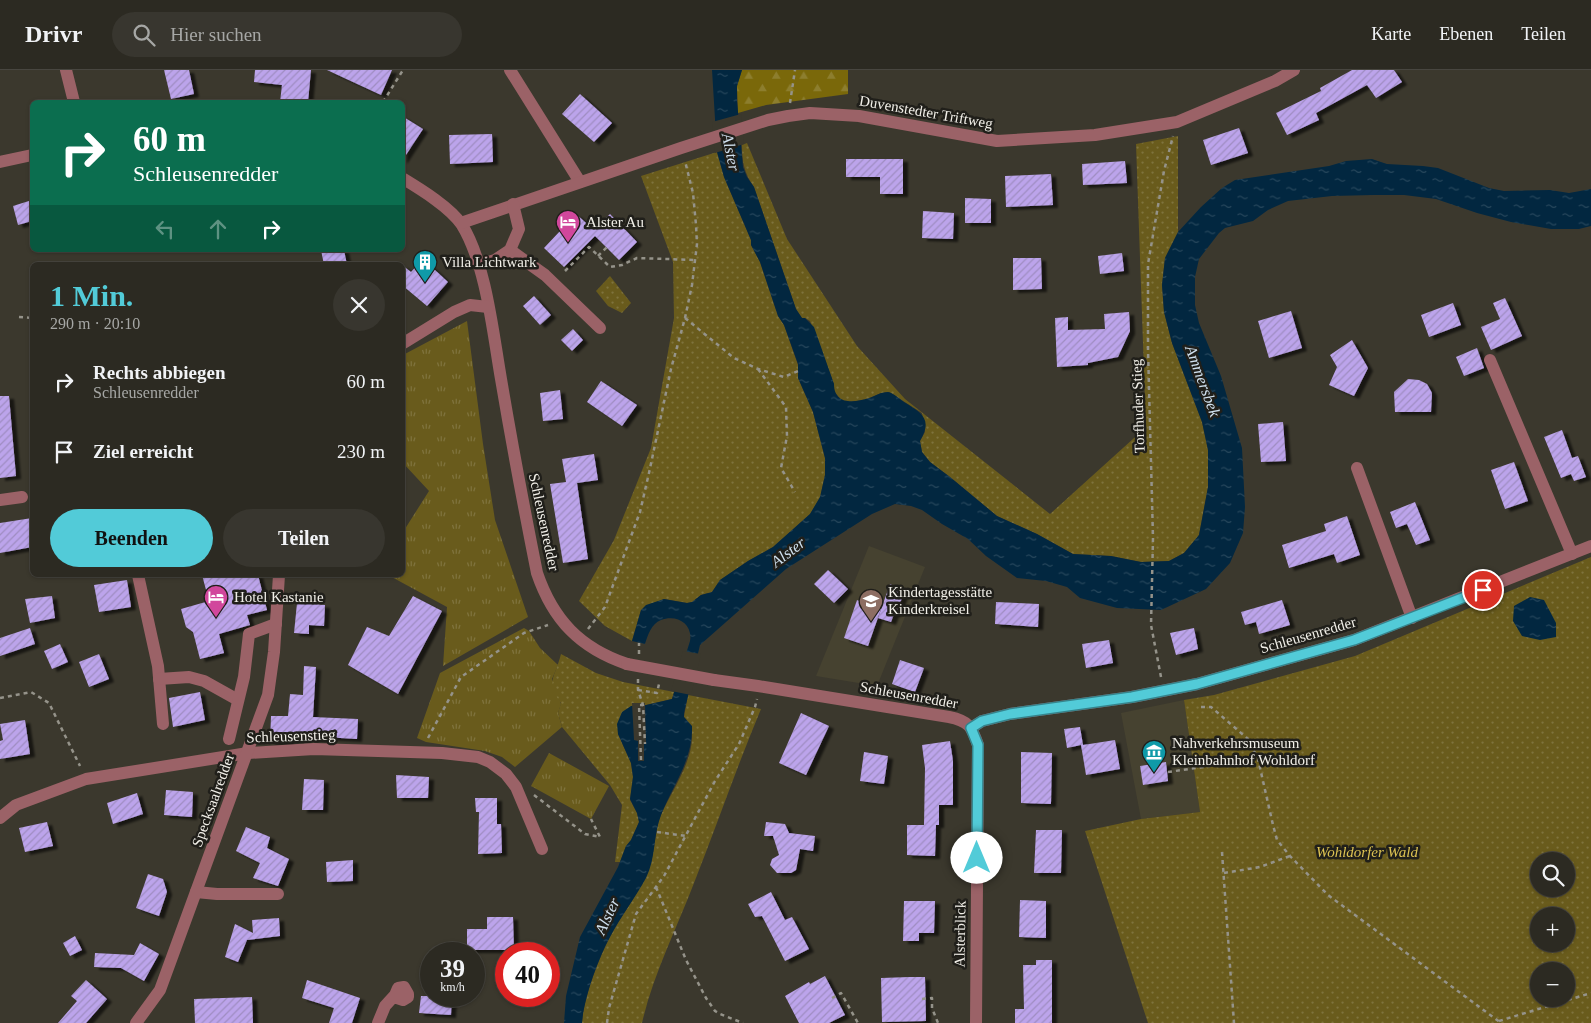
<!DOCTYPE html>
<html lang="de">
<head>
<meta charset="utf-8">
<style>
	:root { --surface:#2c2a22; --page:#38362f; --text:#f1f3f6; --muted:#a6a7a5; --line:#484640; --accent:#52cbd8 }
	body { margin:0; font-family:"Times New Roman",serif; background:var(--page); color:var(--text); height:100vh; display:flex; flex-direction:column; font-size:19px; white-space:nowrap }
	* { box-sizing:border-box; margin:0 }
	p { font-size:16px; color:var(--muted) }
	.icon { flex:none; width:28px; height:28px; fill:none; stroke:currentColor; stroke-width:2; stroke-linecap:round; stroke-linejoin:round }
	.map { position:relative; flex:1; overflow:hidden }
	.panel { position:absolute; left:30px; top:192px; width:375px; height:315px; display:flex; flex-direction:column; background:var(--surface); border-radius:8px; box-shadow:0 1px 4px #0004,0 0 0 1px var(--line) }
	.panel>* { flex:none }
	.guide { position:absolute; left:30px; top:30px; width:375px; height:152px; border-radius:8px; box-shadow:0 1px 4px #0004,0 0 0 1px var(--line); background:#0b6e4f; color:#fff; overflow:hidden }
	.buttons { position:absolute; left:1530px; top:782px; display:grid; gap:10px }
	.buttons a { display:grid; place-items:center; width:45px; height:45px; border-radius:50%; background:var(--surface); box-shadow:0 1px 4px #0004,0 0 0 1px var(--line); font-size:25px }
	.speed { position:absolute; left:420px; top:872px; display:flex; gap:10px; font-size:25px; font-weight:700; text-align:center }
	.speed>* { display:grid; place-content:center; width:65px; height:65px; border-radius:50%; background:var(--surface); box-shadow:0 1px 4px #0004,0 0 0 1px var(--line); line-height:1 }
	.speed small { font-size:12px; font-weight:400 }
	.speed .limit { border:8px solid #d22; background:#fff; color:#111 }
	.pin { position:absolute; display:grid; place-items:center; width:42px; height:42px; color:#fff; margin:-21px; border:2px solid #fff; border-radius:50%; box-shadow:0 1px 5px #0007 }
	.me { position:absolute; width:55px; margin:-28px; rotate:0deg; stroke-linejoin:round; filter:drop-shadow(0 0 4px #0008) }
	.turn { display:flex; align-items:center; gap:18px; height:105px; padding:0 20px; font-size:22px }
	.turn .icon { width:65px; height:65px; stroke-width:2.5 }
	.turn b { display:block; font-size:35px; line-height:42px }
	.lanes { display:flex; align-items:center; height:48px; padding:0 20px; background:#0003; justify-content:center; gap:25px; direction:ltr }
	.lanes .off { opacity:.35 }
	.round { display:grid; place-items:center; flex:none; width:52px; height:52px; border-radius:26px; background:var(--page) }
	.summary { display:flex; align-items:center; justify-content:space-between; height:85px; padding:0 20px }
	h1 { font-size:30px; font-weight:700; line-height:38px; color:var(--accent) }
	.primary-button { display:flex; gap:10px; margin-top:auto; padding:10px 20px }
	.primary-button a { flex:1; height:58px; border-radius:30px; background:var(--accent); color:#111; font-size:20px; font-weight:700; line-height:58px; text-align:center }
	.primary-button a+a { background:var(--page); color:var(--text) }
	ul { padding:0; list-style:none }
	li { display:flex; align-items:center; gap:15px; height:70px; padding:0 20px }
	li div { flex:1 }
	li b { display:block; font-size:19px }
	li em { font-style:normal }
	header { display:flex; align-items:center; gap:30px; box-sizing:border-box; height:70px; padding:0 25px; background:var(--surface); border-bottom:1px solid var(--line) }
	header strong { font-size:24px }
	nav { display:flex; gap:28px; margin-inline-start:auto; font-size:18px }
	.search { width:350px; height:45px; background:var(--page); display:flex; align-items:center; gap:12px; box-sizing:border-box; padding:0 18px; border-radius:28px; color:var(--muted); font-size:19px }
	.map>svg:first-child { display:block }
</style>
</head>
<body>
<header>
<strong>Drivr</strong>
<div class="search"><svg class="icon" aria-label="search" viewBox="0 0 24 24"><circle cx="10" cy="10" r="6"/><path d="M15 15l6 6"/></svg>Hier suchen</div>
<nav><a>Karte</a><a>Ebenen</a><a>Teilen</a></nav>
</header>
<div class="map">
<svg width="1591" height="953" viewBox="0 0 1591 953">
	<defs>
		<pattern id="grass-tufts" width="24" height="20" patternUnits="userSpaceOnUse" patternTransform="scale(1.25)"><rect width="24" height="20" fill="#695b1c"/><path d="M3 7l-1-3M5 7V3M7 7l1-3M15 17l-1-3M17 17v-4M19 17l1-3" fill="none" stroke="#7f733d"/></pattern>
		<pattern id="forest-firs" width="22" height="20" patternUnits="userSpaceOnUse" patternTransform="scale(1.25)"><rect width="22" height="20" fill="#7a680a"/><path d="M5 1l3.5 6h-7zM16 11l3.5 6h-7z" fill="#8d7e2e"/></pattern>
		<pattern id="park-dots" width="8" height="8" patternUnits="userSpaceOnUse" patternTransform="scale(1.25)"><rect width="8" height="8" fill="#695b1c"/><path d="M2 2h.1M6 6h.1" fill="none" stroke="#7f733d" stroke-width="1.8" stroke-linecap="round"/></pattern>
		<pattern id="water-ripples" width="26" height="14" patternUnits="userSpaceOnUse" patternTransform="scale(1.25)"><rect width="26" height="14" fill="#022740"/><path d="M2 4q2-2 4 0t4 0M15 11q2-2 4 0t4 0" fill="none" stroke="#27475c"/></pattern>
		<pattern id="building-hatch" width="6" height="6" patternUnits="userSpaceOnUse" patternTransform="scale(1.25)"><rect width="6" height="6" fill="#bca4eb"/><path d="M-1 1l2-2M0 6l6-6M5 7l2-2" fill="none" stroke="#9f8dc2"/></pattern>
		<filter id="shadow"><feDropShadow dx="5" dy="3" stdDeviation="1" flood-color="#0009"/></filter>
	</defs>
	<rect width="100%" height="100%" fill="#3b382d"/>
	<!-- built -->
	<g fill="#464230">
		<path d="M869,476L925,497L877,616L816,606Z"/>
		<path d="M1184,630L1200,742L1141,749L1121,643Z"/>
	</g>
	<!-- grass -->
	<g fill="url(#grass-tufts)">
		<path d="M467,251L483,374L495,450L528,547L443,596L447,537L388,505H402L403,462L429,421L403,393V285Z"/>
		<path d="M524,558L529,561L540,578L558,595L552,609L561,634L558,643L562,657L515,697L502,687L485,681L426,672L417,668L440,603Z"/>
		<path d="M549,683L609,716L591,749L531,716Z"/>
	</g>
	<!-- forest -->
	<path fill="url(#forest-firs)" d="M742,0H848V24L766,35L738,43L737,16Z"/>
	<!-- park -->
	<g fill="url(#park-dots)" fill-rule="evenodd">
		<path d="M1178,66V162L1165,188L1162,215L1164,242L1172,273L1202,352L1208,380V417L1199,465L1184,483L1169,491L1141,492L1111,486L1073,484L1037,464L997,446L950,407L930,392L922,382L920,371L925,362L922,343L889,322L881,323L868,329L851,332L842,331L834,321V314L810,251L805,248H802L796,239L754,117C744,103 742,91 742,75L747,73L787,169L857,276L905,329L1050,444L1144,359L1145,330L1136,74Z"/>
		<path d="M717,82L724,107L751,170V175L760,192L778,246L784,255L798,295V308L813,342L825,388V405L820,428L810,444L773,477L748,491L720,510L712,522L701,525L692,532L687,533L664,529L641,540L632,571L605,556L579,531L614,470L651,378L674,248L673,192L641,106Z"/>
		<path d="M610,206L631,233L622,243L608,236L596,221Z"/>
		<path d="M1591,487V953H1148L1085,761L1141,749L1200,742L1184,630L1214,625L1355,586ZM1539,791H1566V819H1539ZM1539,846H1566V874H1539ZM1539,901H1566V929H1539Z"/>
		<path d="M561,584L596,603L623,612L674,622L672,629L646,635L631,636L618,664L631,693L633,707L630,730L637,743L639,752L631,770L626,776L620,792H615L622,735L610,715L562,657L558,643L561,633C545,611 555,608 561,584Z"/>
		<path d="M688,625L761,639C737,696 717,755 694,813C676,860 653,905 642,953H582C584,927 598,890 610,867C621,846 635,828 645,808C656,789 653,765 661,745C671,721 708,671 684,647Z"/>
	</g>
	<!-- water -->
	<g fill="url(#water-ripples)">
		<path d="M712,0H742L737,16V31L743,97L747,107L754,117L796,239L802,248H805L814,257L834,314C834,335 854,333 869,328C875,326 881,322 888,322C893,323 900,329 904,332C922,343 933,349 920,371L922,382L930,392L950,407L997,446L1037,464L1073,484L1111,486L1141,492L1169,491L1184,483L1199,465L1208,417V380L1202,352L1172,273L1164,242L1162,215L1165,188L1178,162L1201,137L1222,118L1235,110L1329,96L1346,91L1372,89L1387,94L1423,96L1438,98L1489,118L1504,121L1550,120L1569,123L1591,119V156L1579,159H1551L1511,152L1477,143L1436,129L1404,125H1374L1332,126L1288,131L1268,140L1253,151L1225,158L1219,163L1199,189L1195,207V235L1199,253L1221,306L1242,378L1245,437L1243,463L1230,493L1206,519L1161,540L1117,538L1080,528L1067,517L1046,511L1017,508L986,486L968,469L942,454L922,440L911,436L895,434L872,444L786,499L700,575L684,643V647L692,656C693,690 673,715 661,745C653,765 656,788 646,808C635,828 621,846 610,867C598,889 584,928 582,953H564L566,926L580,867L618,797L626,776L631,770L639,752L637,743L630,729L633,707L631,693L618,664L617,654L622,642L631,636L646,635L672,629L690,571C693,554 677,544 661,550C651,554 648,565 645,574L632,571L641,540L646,535L664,529L687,533L692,532L701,525L712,522L720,510L748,491L773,477L810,444L820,427L825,405V388L813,342L798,308V294L784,255L778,246L760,192L751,175V170L724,107L717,82Z"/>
		<path d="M1530,527L1544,530L1556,553V567L1540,570L1522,566L1513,551L1514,536Z"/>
	</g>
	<!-- pier -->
	<g fill="#3b382d">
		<path d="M741,44L744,74L715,83L712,52Z"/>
		<path d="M683,581L701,584L691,625L671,621Z"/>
		<path d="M632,633H645L646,674H644V691H638V671L634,670Z"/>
	</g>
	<!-- building -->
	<g fill="url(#building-hatch)" filter="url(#shadow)">
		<path d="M164,0H189L194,24L171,29Z"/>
		<path d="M255,0H311L308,32H280L282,15L254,12Z"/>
		<path d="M327,0H392L381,25Z"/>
		<path d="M1352,0H1394L1402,12L1376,28L1367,15L1316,43L1319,50L1287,65L1276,43L1321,21L1320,18Z"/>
		<path d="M580,24L612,53L594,72L562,44Z"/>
		<path d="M402,46L423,59L402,91Z"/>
		<path d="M1239,58L1248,83L1211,95L1203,70Z"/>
		<path d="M492,64L493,92L450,94L449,65Z"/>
		<path d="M846,89H903V124H880V107H846Z"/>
		<path d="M1125,91L1127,113L1083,115L1082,94Z"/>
		<path d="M1051,104L1053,135L1006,137L1005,106Z"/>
		<path d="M965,128L991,129V153H965Z"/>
		<path d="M32,130V151L18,155L13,136Z"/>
		<path d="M923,141L954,143L953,169L922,168Z"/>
		<path d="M576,144L594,160L610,144L637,172L619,190L595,166L564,197L544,178Z"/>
		<path d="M321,180H344L347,195H324Z"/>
		<path d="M1122,183L1124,201L1100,204L1098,186Z"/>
		<path d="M1013,188H1041L1042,219L1013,220Z"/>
		<path d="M423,189L448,212L427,236L402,215V195L411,202Z"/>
		<path d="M534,226L551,245L540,255L523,236Z"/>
		<path d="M1505,228L1522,266L1491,280L1481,257L1500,249L1493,233Z"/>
		<path d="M1453,233L1461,255L1429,267L1421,245Z"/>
		<path d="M1291,241L1302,278L1269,288L1258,251Z"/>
		<path d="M1129,242L1130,261L1118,287L1088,293V295L1057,297L1055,248L1068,247V260L1105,259L1104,244Z"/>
		<path d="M573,259L583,270L572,281L561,270Z"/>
		<path d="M1352,270L1368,298L1354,326L1329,315L1337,297L1330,285Z"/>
		<path d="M1477,278L1484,298L1464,306L1456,287Z"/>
		<path d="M1408,309L1419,310L1427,314L1432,323L1431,342H1395L1394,322Z"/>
		<path d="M601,311L637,335L622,356L587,332Z"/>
		<path d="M560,320L563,349L543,351L540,323Z"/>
		<path d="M0,326H9L16,406L0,408Z"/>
		<path d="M1283,352L1286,391L1261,392L1258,354Z"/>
		<path d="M1562,360L1572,388L1578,386L1586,407L1574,411L1571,404L1561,408L1544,367Z"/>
		<path d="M594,384L598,410L577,413L588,489L563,493L550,414L566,412L562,389Z"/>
		<path d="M1514,392L1528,431L1505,439L1491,400Z"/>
		<path d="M1415,432L1430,470L1416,475L1407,454L1396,458L1390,442Z"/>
		<path d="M1347,446L1360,485L1337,493L1334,484L1289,498L1282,475L1326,461L1324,454Z"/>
		<path d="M32,448V477L0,483V453Z"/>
		<path d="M828,500L848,519L834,533L814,514Z"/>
		<path d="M202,505H258L267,540L247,545L250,555L219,564L224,583L200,589L193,562L186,557L181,539L209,531Z"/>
		<path d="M127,510L131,537L99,542L94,515Z"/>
		<path d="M890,514L905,520L896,544H894L891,552L878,548Z"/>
		<path d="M52,526L55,548L30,553L25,529Z"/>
		<path d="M413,526L442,541L398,624L348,595L367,557L389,566Z"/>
		<path d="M857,530L881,539L868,576L844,568Z"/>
		<path d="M1282,530L1290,555L1259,564L1256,552L1245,555L1241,542Z"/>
		<path d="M996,532L1039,534L1038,557L995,554Z"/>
		<path d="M297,533L325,535L324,556L309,555V564L294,563Z"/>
		<path d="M30,558L35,574L0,586V568Z"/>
		<path d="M1194,558L1198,579L1176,585L1170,563Z"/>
		<path d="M1109,570L1113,593L1086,598L1082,574Z"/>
		<path d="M60,574L68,592L52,599L44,581Z"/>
		<path d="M99,584L109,609L89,617L79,592Z"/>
		<path d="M900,590L924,598L915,622L892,614Z"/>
		<path d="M304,596L316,597L313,647L358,649L357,669L290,665L289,672H270L271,646H288L290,624L303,625Z"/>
		<path d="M200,622L205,650L173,657L169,628Z"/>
		<path d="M801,643L829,656L806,705L779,693Z"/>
		<path d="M25,650L30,684L0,689V671L3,670L0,654Z"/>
		<path d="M1080,657L1083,675L1115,670L1120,699L1086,705L1081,675L1067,678L1064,659Z"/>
		<path d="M950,671L953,691V735H939V755H936L935,786L907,785V755H924L925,698L922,675Z"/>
		<path d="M864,682L888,686L884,714L860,711Z"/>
		<path d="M1021,682L1052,683L1051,734L1021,733Z"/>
		<path d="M1166,692L1168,711L1143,715L1140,696Z"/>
		<path d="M396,705L429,707L428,728H397Z"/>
		<path d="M304,709L324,710L323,740H302Z"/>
		<path d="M166,720L193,722L192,747L164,745Z"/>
		<path d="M137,723L143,744L113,754L107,733Z"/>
		<path d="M475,728H497V754H501L502,783L478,784L479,742H476Z"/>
		<path d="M47,752L53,776L25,782L19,758Z"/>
		<path d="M766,752L785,754L789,763L815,766L813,781L800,779L796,800L791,803H777L770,795L772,789L779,785L773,766H764Z"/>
		<path d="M246,757L270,767L267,778L289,789L278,816L253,808L260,793L236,781Z"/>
		<path d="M1036,760H1062L1061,803H1034Z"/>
		<path d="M353,790V811L327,812L326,792Z"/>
		<path d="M148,804L163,809L167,822L159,846L136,838Z"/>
		<path d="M771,822L785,850L792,847L809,879L785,891L762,846L755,847L748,834Z"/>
		<path d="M1020,830L1046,831V868L1019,867Z"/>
		<path d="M904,831H935L934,863H919V871H903Z"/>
		<path d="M487,847H513L514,880H467V859H487Z"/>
		<path d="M279,848L280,866L247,870L238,892L225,887L235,854L253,863L252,850Z"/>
		<path d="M75,866L82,880L70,886L63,873Z"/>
		<path d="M140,873L159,884L144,911L121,898L94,897L95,883L134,885Z"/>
		<path d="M1036,890H1052V953H1015V939H1024L1023,895H1036Z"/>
		<path d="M825,906L845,945L829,953H799L785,926L809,912L810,914Z"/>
		<path d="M909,907H925L926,951L882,952L881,908Z"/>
		<path d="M86,910L107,929L86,953H58L77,931L71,926Z"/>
		<path d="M307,910L360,928L352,953H329L334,938L302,928Z"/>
		<path d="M421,926H452L451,945L419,943Z"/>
		<path d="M252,927L253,953H195L194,929Z"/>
	</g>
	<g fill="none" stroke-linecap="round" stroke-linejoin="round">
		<!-- path -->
		<g stroke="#95938a" stroke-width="2.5" stroke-dasharray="4 4" stroke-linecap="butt">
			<path d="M383,32L403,0"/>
			<path d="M790,33L795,0"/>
			<path d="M598,186L607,177"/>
			<path d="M565,201L589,177L610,197L622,195L637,188L695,190"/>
			<path d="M19,247L32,248"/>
			<path d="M685,248L734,288L758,299L784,307L798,301"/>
			<path d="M758,299L786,337L787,366L781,398L795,422"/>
			<path d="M588,559L605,537L640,442L649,403L671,299L685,248L692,215L697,174L696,155L693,123L685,91"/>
			<path d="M639,584V573"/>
			<path d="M1161,607L1151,555L1153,468L1148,279V194L1164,101L1173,66"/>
			<path d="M638,609V620L643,635L645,674"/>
			<path d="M638,620L657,623L659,614"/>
			<path d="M0,628L31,622L49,633L80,696"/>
			<path d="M1201,637H1211L1248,669L1258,689L1273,755L1277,770L1290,786L1328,825L1501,953"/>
			<path d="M428,668L461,607L524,563L548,555"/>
			<path d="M641,690L639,635H643"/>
			<path d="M1168,702L1210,696"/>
			<path d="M534,725L585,764L600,767L591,749"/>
			<path d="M657,762L686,766"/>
			<path d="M1222,782L1234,953"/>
			<path d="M1224,803L1260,797L1290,786"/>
			<path d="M656,817L686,890L706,928L715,941L720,944L743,953"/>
			<path d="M832,928L841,923L858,953"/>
			<path d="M922,929L932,928V938L938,953"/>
			<path d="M1499,951L1591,923"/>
			<path d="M607,953L609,938L636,844L664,806L715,711L739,674L755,637L757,629"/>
		</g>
		<!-- minor -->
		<g stroke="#9b6267" stroke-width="12">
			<path d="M66,0L74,32"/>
			<path d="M510,0L580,112"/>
			<path d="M0,92L32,85"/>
			<path d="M402,108C420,119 450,137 462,155C486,194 493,263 501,309C512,374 524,438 537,503C553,550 580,578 627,594"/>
			<path d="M461,153L681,78L768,50L788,46L810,43L859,46L997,71L1095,65L1177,52L1275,11L1294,0"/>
			<path d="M510,180L545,205L600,258"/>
			<path d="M478,195L495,190L510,180L519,159L513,134"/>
			<path d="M402,274L454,242L470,235L488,237"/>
			<path d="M1490,290L1572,484"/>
			<path d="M1357,398L1412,548"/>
			<path d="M0,430L22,427"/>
			<path d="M138,505L158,596L163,654"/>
			<path d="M159,609L189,607L204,611L238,630"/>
			<path d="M714,610L758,616L949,647C969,651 972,657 978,675L976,953"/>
			<path d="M971,658L982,651L1010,644L1132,627L1197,614L1354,570L1591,476"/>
			<path d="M229,669L244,607L249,564L276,554"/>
			<path d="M0,748L16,735L86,709L248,683L314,679L442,683L478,687L490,692L506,704L516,717L542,779"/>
			<path d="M196,822L217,824H278"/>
			<path d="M136,953L160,920L268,625L274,582L279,505"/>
			<path d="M378,953L385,936L395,925L398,918L404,917L408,924V927L403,930L397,928L395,925"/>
		</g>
		<!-- minor-bridge -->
		<path stroke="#9b6267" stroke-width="12" d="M627,594L714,610"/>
	</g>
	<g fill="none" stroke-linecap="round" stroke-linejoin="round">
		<!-- route casing -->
		<g stroke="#35848c" stroke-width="12">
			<path id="route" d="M977,788L978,675L971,658L982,651L1010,644L1132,627L1197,614L1354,570L1483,520"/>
		</g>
		<!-- route -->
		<use href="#route" stroke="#52cbd8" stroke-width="9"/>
	</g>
	<!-- icons -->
	<defs>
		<g id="hotel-pin" transform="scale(1.25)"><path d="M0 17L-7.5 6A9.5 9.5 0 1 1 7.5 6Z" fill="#d1479c" stroke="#201f1a"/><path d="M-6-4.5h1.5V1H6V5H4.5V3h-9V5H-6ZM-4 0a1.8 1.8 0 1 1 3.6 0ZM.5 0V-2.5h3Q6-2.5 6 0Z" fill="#fff"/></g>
		<g id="building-pin" transform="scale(1.25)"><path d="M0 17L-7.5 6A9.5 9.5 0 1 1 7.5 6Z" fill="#0f9aa8" stroke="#201f1a"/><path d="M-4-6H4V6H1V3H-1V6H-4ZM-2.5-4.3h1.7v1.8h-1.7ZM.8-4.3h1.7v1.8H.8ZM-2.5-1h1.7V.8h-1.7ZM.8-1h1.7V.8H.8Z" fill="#fff"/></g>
		<g id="school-pin" transform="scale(1.25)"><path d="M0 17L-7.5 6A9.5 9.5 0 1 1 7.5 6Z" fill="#8d6e63" stroke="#201f1a"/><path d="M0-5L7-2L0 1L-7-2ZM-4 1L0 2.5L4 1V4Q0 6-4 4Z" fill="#fff"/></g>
		<g id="museum-pin" transform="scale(1.25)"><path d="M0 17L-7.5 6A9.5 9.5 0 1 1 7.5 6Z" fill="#0f9aa8" stroke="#201f1a"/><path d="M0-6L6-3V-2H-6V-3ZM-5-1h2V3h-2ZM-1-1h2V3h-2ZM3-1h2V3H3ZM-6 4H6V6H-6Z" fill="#fff"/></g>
	</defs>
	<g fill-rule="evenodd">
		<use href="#hotel-pin" x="568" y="152"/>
		<use href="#building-pin" x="425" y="192"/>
		<use href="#hotel-pin" x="216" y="527"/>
		<use href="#school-pin" x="871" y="531"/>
		<use href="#museum-pin" x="1154" y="682"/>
	</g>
	<g text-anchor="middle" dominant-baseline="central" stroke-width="5" stroke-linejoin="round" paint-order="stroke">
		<!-- street labels -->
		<g font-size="15" fill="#f1efe8" stroke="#201f1a">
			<text transform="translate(926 42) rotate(10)">Duvenstedter Triftweg</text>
			<text transform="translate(1138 336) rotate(-92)">Torfhuder Stieg</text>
			<text transform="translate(544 452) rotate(78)">Schleusenredder</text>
			<text transform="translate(1308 565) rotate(-16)">Schleusenredder</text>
			<text transform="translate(909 625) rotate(10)">Schleusenredder</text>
			<text transform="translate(291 666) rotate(-2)">Schleusenstieg</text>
			<text transform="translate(213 730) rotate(-70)">Specksaalredder</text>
			<text transform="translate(960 864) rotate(-89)">Alsterblick</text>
		</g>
		<!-- poi labels -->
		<g font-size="15" fill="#f1efe8" stroke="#201f1a" text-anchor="start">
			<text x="586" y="152">Alster Au</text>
			<text x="442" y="192">Villa Lichtwark</text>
			<text x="888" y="522">Kindertagesstätte<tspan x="888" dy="17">Kinderkreisel</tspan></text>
			<text x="234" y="527">Hotel Kastanie</text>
			<text x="1172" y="673">Nahverkehrsmuseum<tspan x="1172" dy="17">Kleinbahnhof Wohldorf</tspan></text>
		</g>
		<!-- park labels -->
		<g font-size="15" font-style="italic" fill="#dcc252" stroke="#201f1a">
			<text x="1367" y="782">Wohldorfer Wald</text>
		</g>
		<!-- water labels -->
		<g font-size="16" font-style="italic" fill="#d0e1ef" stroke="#201f1a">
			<text transform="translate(731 82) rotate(78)">Alster</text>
			<text transform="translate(1203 311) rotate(70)">Ammersbek</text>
			<text transform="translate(788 482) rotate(-37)">Alster</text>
			<text transform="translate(607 846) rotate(-65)">Alster</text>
		</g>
	</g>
</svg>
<div class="buttons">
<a><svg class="icon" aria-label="search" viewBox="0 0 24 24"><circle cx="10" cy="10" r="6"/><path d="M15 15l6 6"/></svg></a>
<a>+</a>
<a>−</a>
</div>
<div class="speed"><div>39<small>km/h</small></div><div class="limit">40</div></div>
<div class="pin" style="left:1483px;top:520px;background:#d93025"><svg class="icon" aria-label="arrive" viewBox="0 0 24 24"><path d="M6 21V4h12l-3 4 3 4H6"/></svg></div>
<svg class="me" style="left:977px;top:788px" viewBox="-20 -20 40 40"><circle r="19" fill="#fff"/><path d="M0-13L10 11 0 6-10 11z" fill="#52cbd8"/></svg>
<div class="guide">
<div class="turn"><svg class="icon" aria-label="right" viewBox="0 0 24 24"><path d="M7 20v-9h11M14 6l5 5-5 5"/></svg><div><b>60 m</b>Schleusenredder</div></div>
<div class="lanes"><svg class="icon off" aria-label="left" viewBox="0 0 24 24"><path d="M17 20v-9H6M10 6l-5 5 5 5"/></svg><svg class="icon off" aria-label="ahead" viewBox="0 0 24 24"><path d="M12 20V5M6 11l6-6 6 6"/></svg><svg class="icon" aria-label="right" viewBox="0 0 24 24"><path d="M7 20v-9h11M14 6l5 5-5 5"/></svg></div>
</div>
<section class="panel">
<div class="summary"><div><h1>1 Min.</h1><p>290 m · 20:10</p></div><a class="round"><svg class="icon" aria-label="close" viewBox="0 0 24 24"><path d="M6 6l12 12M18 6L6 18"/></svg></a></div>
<ul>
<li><svg class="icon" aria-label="right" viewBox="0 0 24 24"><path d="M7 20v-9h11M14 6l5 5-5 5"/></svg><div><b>Rechts abbiegen</b><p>Schleusenredder</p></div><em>60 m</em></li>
<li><svg class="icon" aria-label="arrive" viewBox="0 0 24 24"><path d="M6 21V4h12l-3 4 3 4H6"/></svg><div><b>Ziel erreicht</b></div><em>230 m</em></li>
</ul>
<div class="primary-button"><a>Beenden</a><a>Teilen</a></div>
</section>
</div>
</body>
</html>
